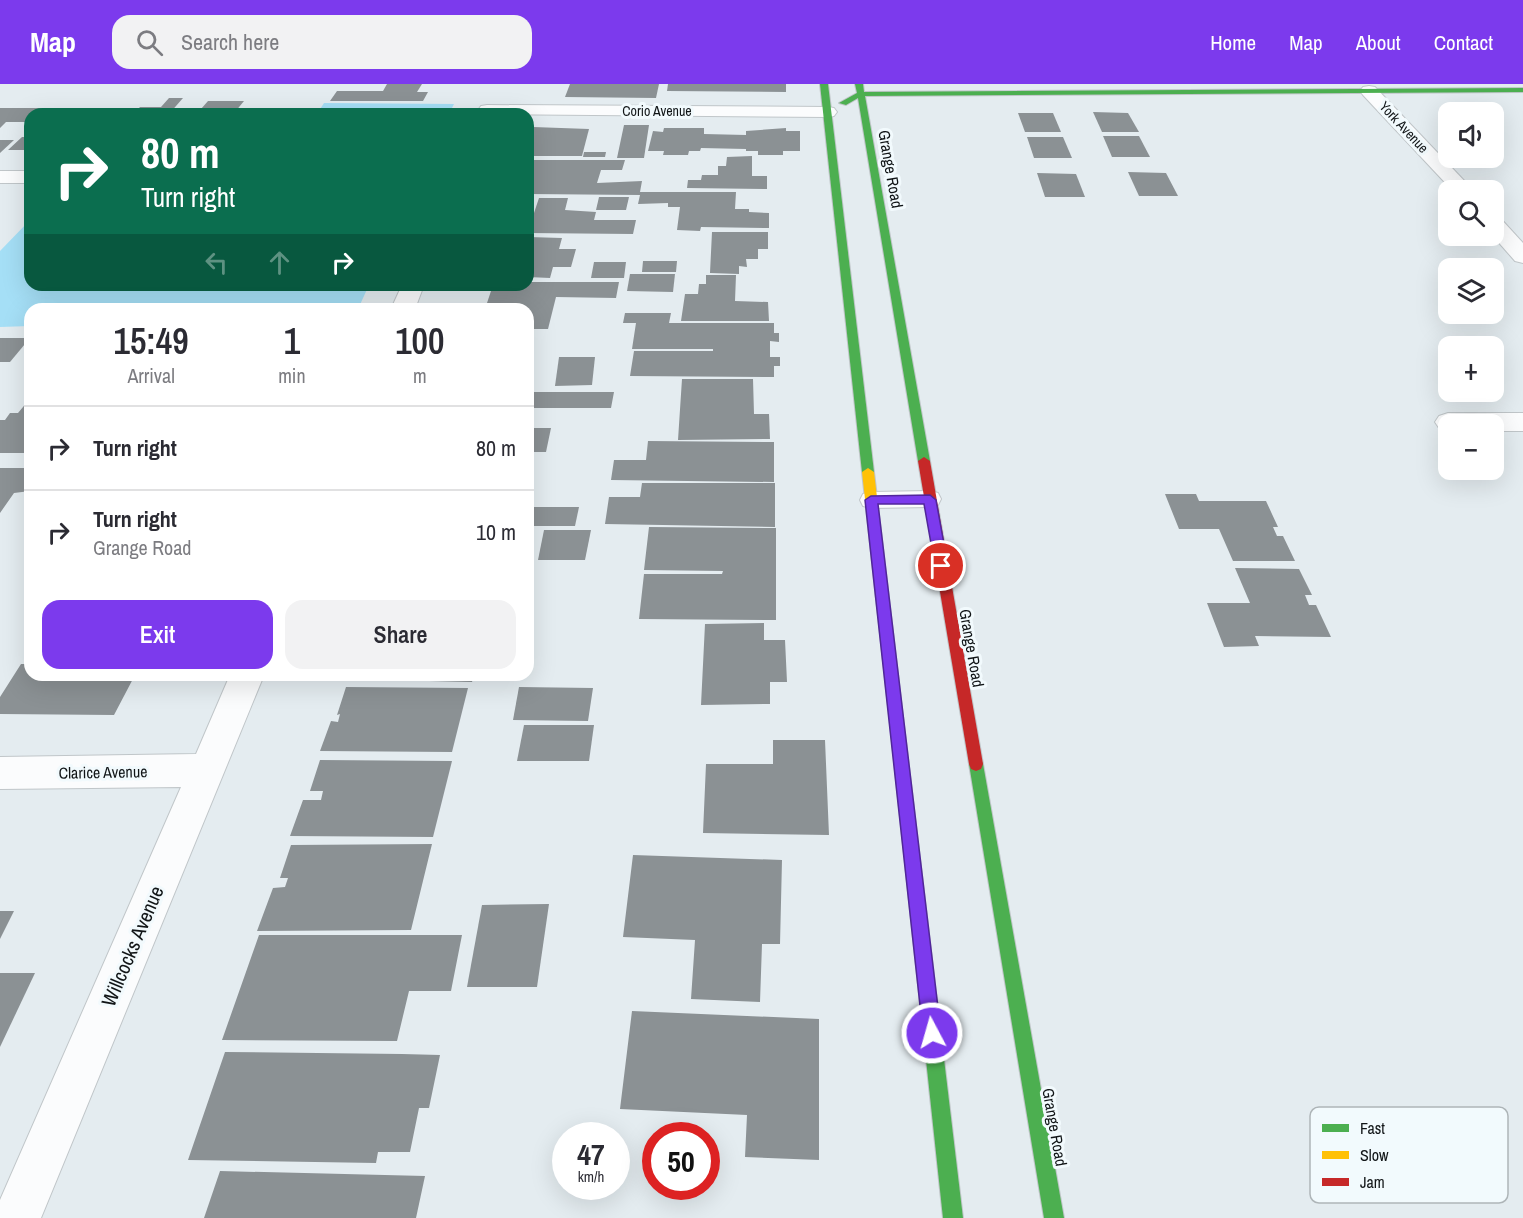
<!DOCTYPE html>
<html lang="en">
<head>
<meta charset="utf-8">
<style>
	:root { --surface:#fff; --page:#f2f2f3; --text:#2b2b33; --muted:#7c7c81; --line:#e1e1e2; --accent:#7c3aed }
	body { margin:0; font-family:"Archivo Narrow",sans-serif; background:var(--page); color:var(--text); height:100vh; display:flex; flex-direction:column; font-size:22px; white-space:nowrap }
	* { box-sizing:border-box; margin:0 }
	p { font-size:20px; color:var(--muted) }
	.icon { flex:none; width:33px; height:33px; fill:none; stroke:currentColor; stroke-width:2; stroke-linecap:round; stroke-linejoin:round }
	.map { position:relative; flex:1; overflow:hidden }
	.details { position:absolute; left:24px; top:219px; width:510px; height:378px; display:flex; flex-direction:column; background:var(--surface); border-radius:18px; box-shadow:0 6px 24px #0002 }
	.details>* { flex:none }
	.banner { position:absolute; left:24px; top:24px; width:510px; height:183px; border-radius:18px; box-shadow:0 6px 24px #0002; background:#0b6e4f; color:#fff; overflow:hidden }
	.buttons { position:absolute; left:1438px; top:18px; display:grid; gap:12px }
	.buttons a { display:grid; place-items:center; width:66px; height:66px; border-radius:12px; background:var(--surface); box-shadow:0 6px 24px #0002; font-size:30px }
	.speed { position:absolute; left:552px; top:1038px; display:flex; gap:12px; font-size:30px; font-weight:700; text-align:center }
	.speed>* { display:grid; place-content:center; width:78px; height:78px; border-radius:50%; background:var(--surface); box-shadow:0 6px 24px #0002; line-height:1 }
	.speed small { font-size:15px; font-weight:400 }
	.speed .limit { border:9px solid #d22; background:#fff; color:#111 }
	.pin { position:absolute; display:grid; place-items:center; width:51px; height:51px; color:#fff; margin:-26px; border:3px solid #fff; border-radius:50%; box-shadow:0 2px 6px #0007 }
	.me { position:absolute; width:66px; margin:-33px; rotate:354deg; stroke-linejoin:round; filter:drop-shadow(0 0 4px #0008) }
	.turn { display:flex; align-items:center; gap:21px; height:126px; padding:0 18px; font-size:27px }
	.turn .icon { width:78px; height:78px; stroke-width:2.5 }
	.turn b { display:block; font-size:42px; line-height:51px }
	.lanes { display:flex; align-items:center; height:57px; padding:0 18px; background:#0003; justify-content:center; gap:30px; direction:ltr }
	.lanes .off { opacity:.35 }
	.eta { display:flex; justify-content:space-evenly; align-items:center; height:102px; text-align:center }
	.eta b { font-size:36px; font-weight:600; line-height:42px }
	.primary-button { display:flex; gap:12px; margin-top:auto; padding:12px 18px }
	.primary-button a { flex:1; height:69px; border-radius:18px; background:var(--accent); color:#fff; font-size:24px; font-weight:600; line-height:69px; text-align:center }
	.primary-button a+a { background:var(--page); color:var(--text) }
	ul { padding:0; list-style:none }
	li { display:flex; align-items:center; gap:18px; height:84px; padding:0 18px; border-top:2px solid var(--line) }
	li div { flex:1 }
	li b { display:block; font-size:22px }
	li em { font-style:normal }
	header { display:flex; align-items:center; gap:36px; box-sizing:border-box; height:84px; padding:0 30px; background:var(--accent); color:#fff }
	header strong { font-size:28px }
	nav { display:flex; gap:33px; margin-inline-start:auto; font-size:21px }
	.search { width:420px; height:54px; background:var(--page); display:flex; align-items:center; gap:15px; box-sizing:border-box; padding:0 21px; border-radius:18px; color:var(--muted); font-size:22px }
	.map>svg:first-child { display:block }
</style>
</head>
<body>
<header>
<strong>Map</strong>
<div class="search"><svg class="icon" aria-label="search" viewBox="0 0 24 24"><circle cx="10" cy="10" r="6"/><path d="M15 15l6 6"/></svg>Search here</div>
<nav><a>Home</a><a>Map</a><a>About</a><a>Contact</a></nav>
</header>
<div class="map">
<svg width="1523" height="1134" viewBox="0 0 1523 1134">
	<rect width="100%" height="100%" fill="#e4ecf0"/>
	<!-- green -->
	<g fill="#a5dff6">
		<path d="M324,19L454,20L449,30H317Z"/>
		<path d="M30,136V201H369L358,225H30V242L0,243V167Z"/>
	</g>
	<!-- building -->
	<g fill="#8b9194">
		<path d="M387,0H422L417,8H428L423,17H330L337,7H383Z"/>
		<path d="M570,0H659L656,14L565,13Z"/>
		<path d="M668,0H786V8L667,7Z"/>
		<path d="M169,14H183L169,30H133L140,23H161Z"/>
		<path d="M208,17H244L235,28L188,30L201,25Z"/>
		<path d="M0,24H42L35,30H30V35L26,38H6L0,44Z"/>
		<path d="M72,27H107L105,30H70Z"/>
		<path d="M1093,28L1128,29L1139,48H1102Z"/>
		<path d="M1018,29H1053L1061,48H1025Z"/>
		<path d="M624,41H649L644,74H617Z"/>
		<path d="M533,43L589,45L582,72H528V56Z"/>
		<path d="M664,44H704V50L746,51V47L786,44V47H800V67H783V71H758V67H746V65L701,64L700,67H689L688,71H663L664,67H648L653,47L663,48Z"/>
		<path d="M1103,52H1139L1150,73H1112Z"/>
		<path d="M22,53H30V70L27,68L29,66H8Z"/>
		<path d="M1027,53H1063L1072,74H1034Z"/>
		<path d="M0,56H14L0,69Z"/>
		<path d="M584,68H606L605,73H583Z"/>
		<path d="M752,72V92H767V105L687,104L688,96H701L702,91H718V82H726L727,73Z"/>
		<path d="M528,76H625L622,86H601L597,99L642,97L640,108H736L735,125H749V128L769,129V144L701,143L700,147L677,146L680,123H668V119L638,120L640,111L528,110Z"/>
		<path d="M1128,88L1166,89L1178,112H1139Z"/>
		<path d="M1037,89L1076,90L1085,113H1045Z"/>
		<path d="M599,113H629L626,126H596Z"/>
		<path d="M539,114H568L565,126L596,128L594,136H636L633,150L528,149V135H532Z"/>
		<path d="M712,148H768V165H758V175H746L747,183L739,182V190L710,189Z"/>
		<path d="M528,153L562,154L559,165H576L571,183H553L550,194L528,193Z"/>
		<path d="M643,177H677L676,188H642Z"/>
		<path d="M594,178H626L624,194H591Z"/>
		<path d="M630,190H675L673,208L627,207Z"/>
		<path d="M706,191H736L735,217L768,218L769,237H681L685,210H698L699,200H706Z"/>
		<path d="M528,198H619L616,214L556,213L548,245H528V225H485L493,201H528Z"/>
		<path d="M625,229H671L669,239H774V249H779V258L770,257V273H780V282H774V293L630,292L634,267H713V265H632L636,239H623Z"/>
		<path d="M0,254H30L10,278H0Z"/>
		<path d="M559,273H595L592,301L555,302Z"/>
		<path d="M682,295H753L754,330H769L770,355L678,356Z"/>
		<path d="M528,308H614L611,324H528Z"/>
		<path d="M28,317H30V369H0V336H5L10,329H18Z"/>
		<path d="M528,344H551L546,368H528Z"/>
		<path d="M648,357L774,358V398L611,396L614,376H646Z"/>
		<path d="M0,384H30V407L14,409L0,429Z"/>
		<path d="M642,399H775V443L605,440L609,413H640Z"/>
		<path d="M1165,410H1196L1199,417H1266L1278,443H1273L1277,452H1283L1295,477H1233L1219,445H1179Z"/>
		<path d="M528,423H579L575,442H528Z"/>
		<path d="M649,443L776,444V536L639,535L644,490H722L723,487L644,486Z"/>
		<path d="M544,446H591L585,476H538Z"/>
		<path d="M1235,484L1299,485L1312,511H1305L1309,521H1316L1331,553L1255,552L1259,562L1224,563L1207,519H1250Z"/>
		<path d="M764,539V556H785L787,598H770V620L701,621L705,540Z"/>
		<path d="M21,580H30V591H135L114,631L0,630V613Z"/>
		<path d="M347,591H474L472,598L345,595Z"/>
		<path d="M346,603L468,604L452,668L320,667L331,637L338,638L340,630L337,631Z"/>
		<path d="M519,603L593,604L588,637L513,636Z"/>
		<path d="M524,641H594L589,677H517Z"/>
		<path d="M773,656H825L829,751L703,749L706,680H773Z"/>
		<path d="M320,676L452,677L433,753L290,752L303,716H321L323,707H310Z"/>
		<path d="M432,760L411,846L257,847L273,804L285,803L288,794H280L291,761Z"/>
		<path d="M633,771L782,776L780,860H762L760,918L691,915L695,856L623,853Z"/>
		<path d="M549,820L537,903H467L482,821Z"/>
		<path d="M0,827H14L0,855Z"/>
		<path d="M259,851H462L451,907H409L397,957L222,956Z"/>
		<path d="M0,889H35L0,963Z"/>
		<path d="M632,927L819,935V1076L745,1073L747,1031L620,1025Z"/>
		<path d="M225,968L402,970L440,971L429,1024H419L410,1068H378L376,1079L188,1076Z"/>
		<path d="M220,1087L425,1092L416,1134H204Z"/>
	</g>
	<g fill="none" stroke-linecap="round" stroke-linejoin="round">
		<!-- lane casing -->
		<g stroke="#c0c6c9" stroke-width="2">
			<path id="lane" d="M930,407L938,409L941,415L938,421L930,423L871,424L863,422L860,416L863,410L871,408Z"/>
		</g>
		<!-- street casing -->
		<g stroke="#c0c6c9" stroke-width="2">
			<g id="street">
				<path d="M1369,2L1375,3L1473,106H1452L1363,11L1360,7L1363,3Z"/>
				<path d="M487,21L828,23L834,24L837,28L834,32L828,33L481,30L478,26L481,22Z"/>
				<rect x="0" y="87" width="30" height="12"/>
				<path d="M1494,133L1501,135L1523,159V179L1515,177L1493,152Z"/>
				<path d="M402,201H424L415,225H391Z"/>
				<path d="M1448,329H1523V347H1494V340H1449V347L1439,344L1435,338L1439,332Z"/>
				<path d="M230,591H264L41,1134H0V1116L181,703L0,705V673L196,670Z"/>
			</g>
		</g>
		<!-- fast casing -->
		<g stroke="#c0c6c9" stroke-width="2">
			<g id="fast">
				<path d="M820,0H828L874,388L868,392L862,388Z"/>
				<path d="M855,0H863L864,8L1523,4V8L865,12L930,377L924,381L918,377L858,14L846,21L839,19L857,9Z"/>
				<path d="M898,643L903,645L905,649L963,1134H943L891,649L893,645Z"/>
				<path d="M976,673L981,675L983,680L1064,1134H1044L969,680L971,675Z"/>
			</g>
		</g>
		<!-- slow casing -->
		<g stroke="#c0c6c9" stroke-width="2">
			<path id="slow" d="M868,384L874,388L905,649L903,653L898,655L893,653L891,649L862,388Z"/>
		</g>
		<!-- jam casing -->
		<g stroke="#c0c6c9" stroke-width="2">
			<path id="jam" d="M924,373L930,377L983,680L981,685L976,687L971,685L969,680L918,377Z"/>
		</g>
		<!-- lane -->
		<use href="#lane" fill="#fbfcfd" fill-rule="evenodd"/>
		<!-- street -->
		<use href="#street" fill="#fbfcfd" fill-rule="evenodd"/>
		<!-- fast -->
		<use href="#fast" fill="#4caf50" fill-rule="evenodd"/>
		<!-- slow -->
		<use href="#slow" fill="#ffc107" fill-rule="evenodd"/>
		<!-- jam -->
		<use href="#jam" fill="#c62828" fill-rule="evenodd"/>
	</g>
	<!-- route -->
	<path fill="#7c3aed" stroke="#51269a" stroke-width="1.5" d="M930,411L936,416L948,482L941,487L935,482L924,420H878L941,949L939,955L932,958L926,955L923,949L865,416L871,412Z"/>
	<g text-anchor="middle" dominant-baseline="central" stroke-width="6" stroke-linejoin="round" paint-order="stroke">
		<!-- far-street labels -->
		<g font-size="14" fill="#111517" stroke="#f2fafd">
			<text x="657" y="27">Corio Avenue</text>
			<text transform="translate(1404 43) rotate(47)">York Avenue</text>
		</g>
		<!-- street labels -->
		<g font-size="16" fill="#111517" stroke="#f2fafd">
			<text transform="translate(891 85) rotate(80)">Grange Road</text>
			<text transform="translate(972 564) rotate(80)">Grange Road</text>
			<text transform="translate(103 688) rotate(-1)">Clarice Avenue</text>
			<text transform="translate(1055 1043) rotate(80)">Grange Road</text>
		</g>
		<!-- near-street labels -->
		<g font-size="20" fill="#111517" stroke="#f2fafd">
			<text transform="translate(132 862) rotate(-67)">Willcocks Avenue</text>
		</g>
	</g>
	<!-- legend -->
	<rect x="1310" y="1023" width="198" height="96" rx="9" fill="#f2fafd" stroke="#aeb5b8" stroke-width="1.5"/>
	<rect x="1322" y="1040" width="27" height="8" fill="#4caf50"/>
	<rect x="1322" y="1067" width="27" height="8" fill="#ffc107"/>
	<rect x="1322" y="1094" width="27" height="8" fill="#c62828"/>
	<g font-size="16" fill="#111517">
		<text x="1360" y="1050">Fast</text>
		<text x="1360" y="1077">Slow</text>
		<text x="1360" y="1104">Jam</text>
	</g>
</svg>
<div class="buttons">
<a><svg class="icon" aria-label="sound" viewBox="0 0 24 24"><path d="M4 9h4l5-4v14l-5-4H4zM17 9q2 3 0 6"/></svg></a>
<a><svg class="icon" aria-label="search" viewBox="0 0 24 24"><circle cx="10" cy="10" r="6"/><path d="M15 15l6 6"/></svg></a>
<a><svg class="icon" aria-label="layers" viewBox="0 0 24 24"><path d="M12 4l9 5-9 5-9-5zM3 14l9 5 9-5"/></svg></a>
<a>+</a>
<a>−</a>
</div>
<div class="speed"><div>47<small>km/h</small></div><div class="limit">50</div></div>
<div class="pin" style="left:941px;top:482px;background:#d93025"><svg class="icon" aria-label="arrive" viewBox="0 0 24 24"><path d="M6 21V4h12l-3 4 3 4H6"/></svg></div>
<svg class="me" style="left:932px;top:949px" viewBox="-20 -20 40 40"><circle r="17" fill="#7c3aed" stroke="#fff" stroke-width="3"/><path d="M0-11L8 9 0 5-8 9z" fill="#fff"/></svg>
<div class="banner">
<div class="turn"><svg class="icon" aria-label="right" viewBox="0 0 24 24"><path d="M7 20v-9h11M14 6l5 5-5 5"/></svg><div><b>80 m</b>Turn right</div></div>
<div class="lanes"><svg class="icon off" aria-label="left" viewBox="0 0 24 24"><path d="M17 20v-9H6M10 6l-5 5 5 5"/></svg><svg class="icon off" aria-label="ahead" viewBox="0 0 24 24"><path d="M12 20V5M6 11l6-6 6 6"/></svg><svg class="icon" aria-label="right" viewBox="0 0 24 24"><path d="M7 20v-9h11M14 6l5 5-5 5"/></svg></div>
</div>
<section class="details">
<div class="eta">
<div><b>15:49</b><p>Arrival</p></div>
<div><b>1</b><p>min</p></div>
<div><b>100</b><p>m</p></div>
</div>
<ul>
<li><svg class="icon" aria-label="right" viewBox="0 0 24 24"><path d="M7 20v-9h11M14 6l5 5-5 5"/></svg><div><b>Turn right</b></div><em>80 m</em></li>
<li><svg class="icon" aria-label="right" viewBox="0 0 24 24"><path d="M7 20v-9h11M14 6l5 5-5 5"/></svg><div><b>Turn right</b><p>Grange Road</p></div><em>10 m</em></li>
</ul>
<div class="primary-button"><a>Exit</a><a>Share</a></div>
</section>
</div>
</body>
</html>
